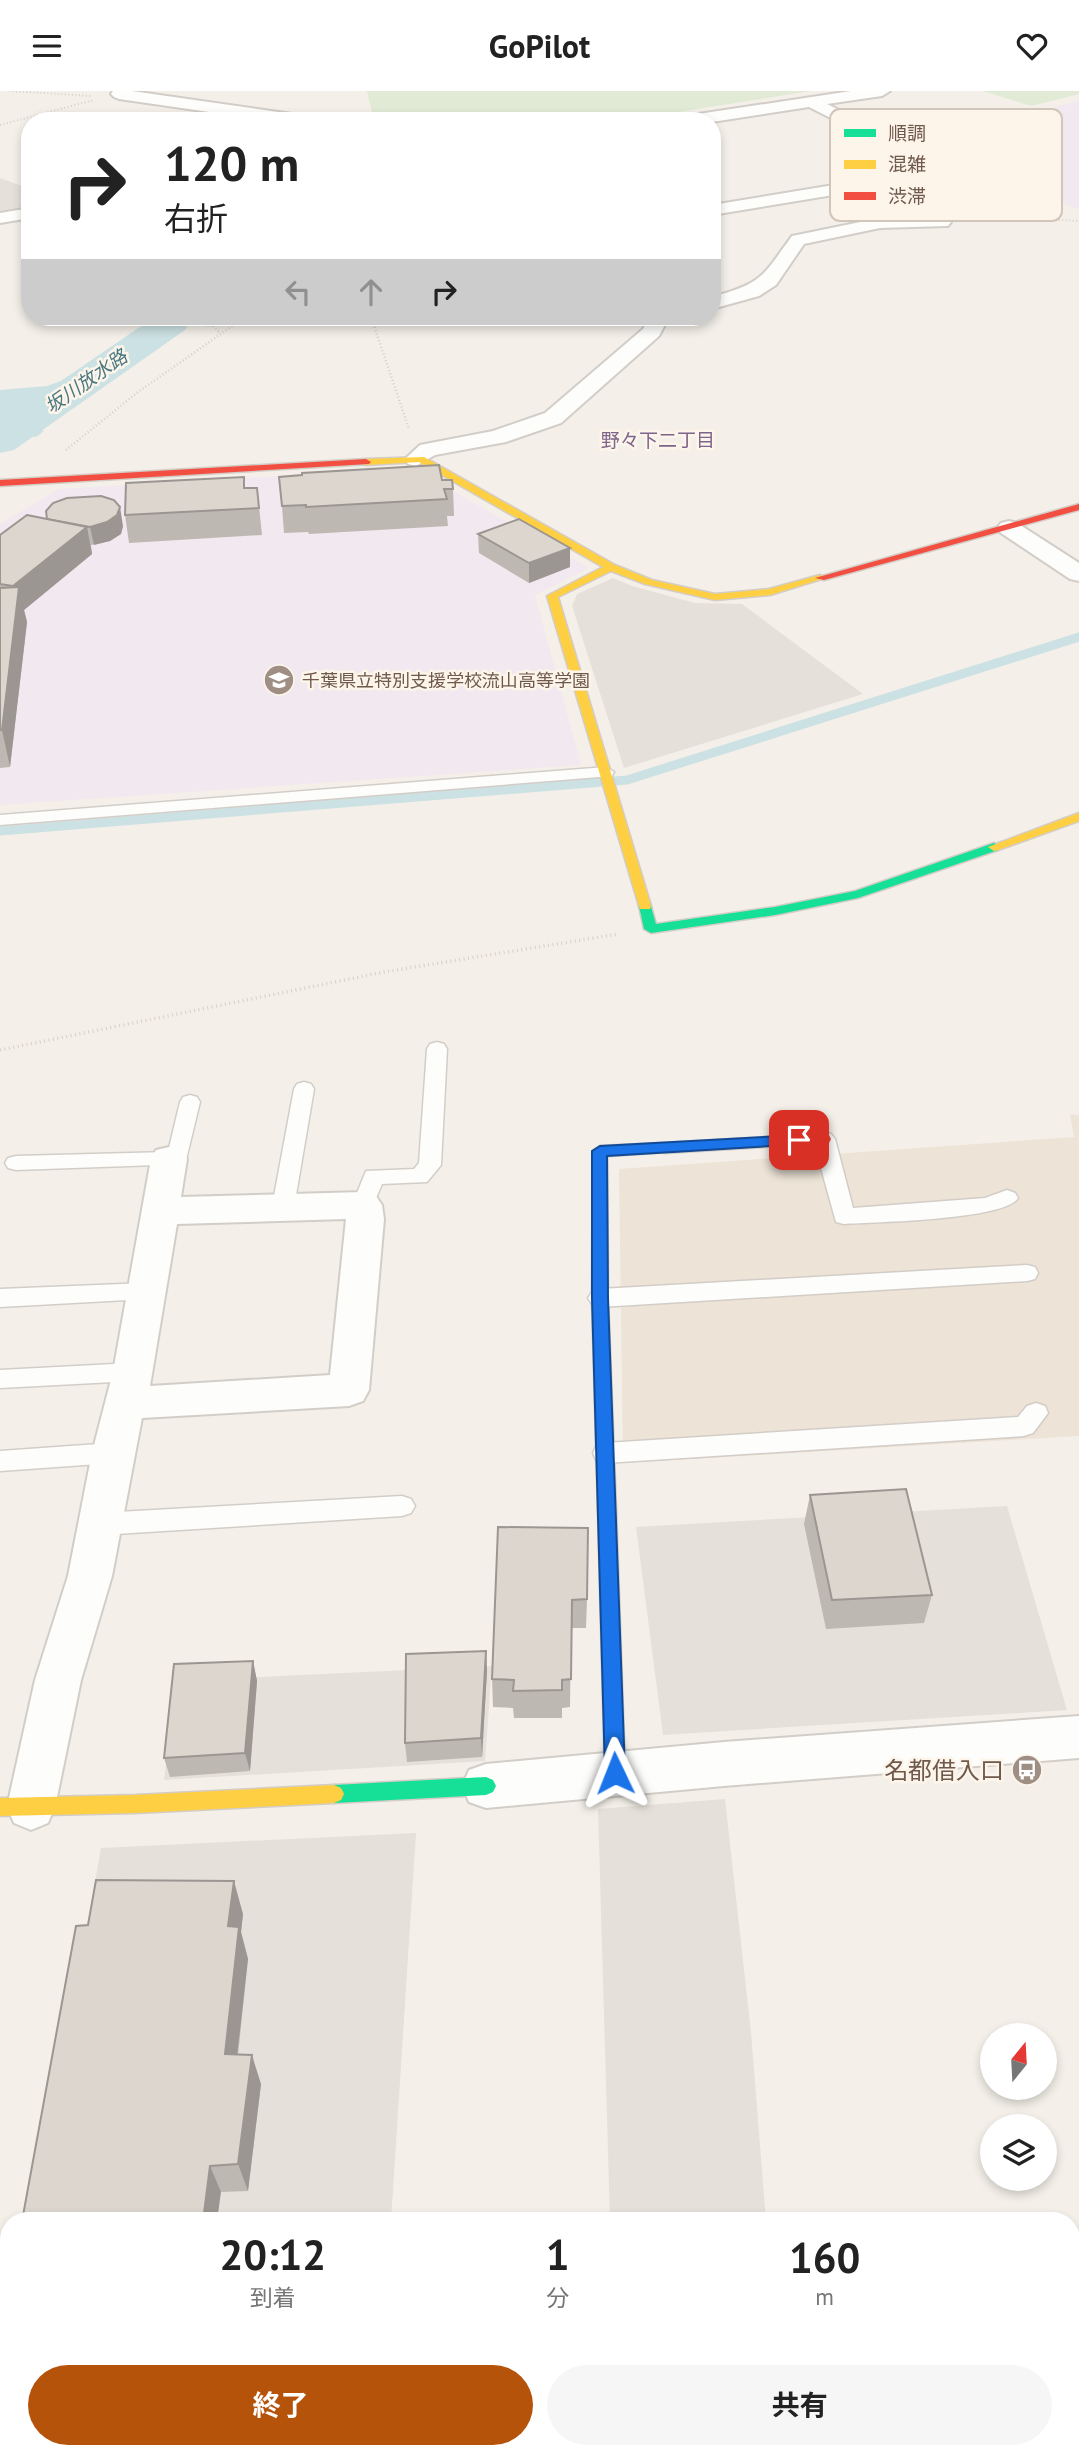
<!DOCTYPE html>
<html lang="ja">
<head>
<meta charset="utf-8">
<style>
	:root { --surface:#fff; --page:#f6f6f6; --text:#222; --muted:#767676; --accent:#b45309 }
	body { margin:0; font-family:"PT Sans","Noto Sans JP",sans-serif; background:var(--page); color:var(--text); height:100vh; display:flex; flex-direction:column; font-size:26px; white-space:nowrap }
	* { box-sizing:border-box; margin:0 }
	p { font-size:23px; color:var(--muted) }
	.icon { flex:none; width:38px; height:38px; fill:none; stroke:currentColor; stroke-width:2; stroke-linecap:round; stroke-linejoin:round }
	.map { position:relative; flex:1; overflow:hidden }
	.drawer { position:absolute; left:0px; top:2121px; width:1080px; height:247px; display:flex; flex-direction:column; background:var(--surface); border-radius:28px 28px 0 0; box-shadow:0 4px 10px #0003 }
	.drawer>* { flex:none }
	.hud { position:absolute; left:21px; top:21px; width:700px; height:214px; border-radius:28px; box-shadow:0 4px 10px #0003; background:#fff; color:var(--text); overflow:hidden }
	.needle { width:46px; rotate:18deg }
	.fabs { position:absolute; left:980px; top:1932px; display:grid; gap:14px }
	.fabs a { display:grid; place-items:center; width:77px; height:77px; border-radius:50%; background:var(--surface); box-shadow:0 4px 10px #0003; font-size:35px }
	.pin { position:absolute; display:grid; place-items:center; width:60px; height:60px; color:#fff; margin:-30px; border-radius:14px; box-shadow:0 4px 10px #0006 }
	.me { position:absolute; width:77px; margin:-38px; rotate:358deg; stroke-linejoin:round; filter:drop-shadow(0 0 5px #0008) }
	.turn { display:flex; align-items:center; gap:24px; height:147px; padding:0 28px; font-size:32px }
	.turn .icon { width:91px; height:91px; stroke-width:2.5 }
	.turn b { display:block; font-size:49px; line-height:60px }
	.lanes { display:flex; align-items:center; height:66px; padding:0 28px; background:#0003; justify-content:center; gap:35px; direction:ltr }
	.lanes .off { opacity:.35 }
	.eta { display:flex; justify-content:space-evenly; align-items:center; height:119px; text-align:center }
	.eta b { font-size:42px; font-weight:700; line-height:49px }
	.primary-button { display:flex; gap:14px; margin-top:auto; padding:14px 28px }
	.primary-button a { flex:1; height:80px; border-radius:42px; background:var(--accent); color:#fff; font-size:28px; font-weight:700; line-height:80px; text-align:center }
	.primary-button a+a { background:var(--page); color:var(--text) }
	header { display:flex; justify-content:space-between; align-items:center; height:91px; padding:0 28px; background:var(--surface); font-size:32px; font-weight:700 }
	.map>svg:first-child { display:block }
</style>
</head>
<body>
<header><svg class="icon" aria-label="menu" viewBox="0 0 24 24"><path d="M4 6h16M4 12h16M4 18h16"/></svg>GoPilot<svg class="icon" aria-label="heart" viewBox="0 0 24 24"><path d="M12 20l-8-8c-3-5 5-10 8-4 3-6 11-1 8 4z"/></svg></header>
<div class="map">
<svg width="1079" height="2367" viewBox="0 0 1079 2367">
	<rect width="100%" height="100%" fill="#f4f0e9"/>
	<!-- residential -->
	<path fill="#ede3d7" d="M1070,1023L1079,1024V1345L623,1372L619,1078L1074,1046Z"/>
	<!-- industrial -->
	<g fill="#e6e0da">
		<path d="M0,87L30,98V119L0,123Z"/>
		<path d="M613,487L632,495L695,512L742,513L863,603L624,677L572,515L577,503Z"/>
		<path d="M1007,1415L1067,1619L663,1644L636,1436Z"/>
		<path d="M492,1575L485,1670L164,1689L176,1590Z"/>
		<path d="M725,1708L751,1941L766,2130H610L598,1718Z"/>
		<path d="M416,1742L391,2130H35L101,1757Z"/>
		<path d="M9,2359H376V2367H0Z"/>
	</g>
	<!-- education -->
	<g fill="#f1e8f0">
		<path d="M1079,10V118L1011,97L993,96L907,54Z"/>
		<path d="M412,377L589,477L535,504L581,674L0,714V433L59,398Z"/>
	</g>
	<!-- green -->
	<g fill="#e1ead5">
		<path d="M367,0H811L621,30H374Z"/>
		<path d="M983,0H1079V3L1031,15Z"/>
		<path d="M144,226H239L225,234L208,236Z"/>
	</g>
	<!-- water -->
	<path fill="#cce1e3" d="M147,231L178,236L120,274L36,336L44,340L36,346L24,345L0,362V299L47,295L61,290Z"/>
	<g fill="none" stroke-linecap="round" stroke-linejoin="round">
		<!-- stream -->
		<path stroke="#cce1e3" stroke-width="9" d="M0,740L627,689L1079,546"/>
		<!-- river -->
		<path fill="#cce1e3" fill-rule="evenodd" d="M156,226H187L190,231L185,239L14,359L0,362V332Z"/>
		<!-- lane casing -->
		<g stroke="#d3cdc7" stroke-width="3">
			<g id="lane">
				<path d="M606,676L614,681L612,685L0,734V724Z"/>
				<path d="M437,951L444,953L447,958L441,1074L427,1091L382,1093L371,1119L363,1122L355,1119L352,1114L366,1080L414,1078L419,1072L427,958L430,953Z"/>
				<path d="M304,991L311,993L314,998L294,1116L291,1121L283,1124L275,1121L272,1116L294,998L297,993Z"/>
				<path d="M190,1004L197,1006L200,1011L185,1073L16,1079L8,1077L5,1072L8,1067L16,1065L168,1061L180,1011L183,1006Z"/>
				<path d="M824,1041L831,1043L835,1048L853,1117L985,1107L1007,1099L1015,1102L1018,1107C1005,1129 874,1131 844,1133L836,1131L813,1048L817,1043Z"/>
				<path d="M1027,1174L1035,1176L1038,1182L1035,1188L1027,1190L600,1216L592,1213L588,1207L592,1201L600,1198Z"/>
				<path d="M146,1192L154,1194L157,1200L154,1206L146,1208L0,1216V1198Z"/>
				<path d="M133,1272L141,1275L145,1281L141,1287L133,1290L0,1297V1279Z"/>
				<path d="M1036,1312L1045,1315L1048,1322L1033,1342L1024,1345L605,1372L596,1369L593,1362L596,1355L605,1352L1018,1326L1027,1315Z"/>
				<path d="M113,1352L122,1355L125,1362L122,1369L113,1372L0,1380V1360Z"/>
				<path d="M402,1405L411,1408L415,1415L411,1422L402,1425L100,1444L91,1440L87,1433L91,1426L100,1422Z"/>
			</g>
		</g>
		<!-- street casing -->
		<g stroke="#d3cdc7" stroke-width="4">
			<g id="street">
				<path d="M113,0H132L306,25L314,30H271L119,8L114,6L111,3Z"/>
				<path d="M851,0H890L882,5L827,13L955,76L958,80L955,84L712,124V114L931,78L809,16L712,31L677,30L685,25Z"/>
				<path d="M30,117V127L0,132V122Z"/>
				<path d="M942,126L951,131L948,135L880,137L804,153L776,194L759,205L712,218V206C763,192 762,186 792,145L880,127Z"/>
				<path d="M649,226H669L659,245L561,332L506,351L435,364L416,375L408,373L405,368L420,354L493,340L545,322L643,238Z"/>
				<path d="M1009,430L1017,432L1079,472V490L1070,488L1001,442L997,437L1001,432Z"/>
				<path d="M169,1056L182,1059L187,1068L181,1106L363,1101L376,1105L382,1114L384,1128L369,1299L363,1310L349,1315L142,1327L112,1485L81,1589L55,1716L48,1732L31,1739L14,1732L7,1716L35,1589L68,1485L92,1362L113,1281L151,1068L156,1059ZM346,1128L330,1284L150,1295L177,1133Z"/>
				<path d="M1079,1625V1667L724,1695L486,1717L469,1711L462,1695L469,1679L486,1673L724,1651Z"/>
				<path d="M456,2359H633L629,2367H452Z"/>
				<path d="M677,2359H739L740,2367H678Z"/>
			</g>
		</g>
		<!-- fast casing -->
		<g stroke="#d3cdc6" stroke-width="3">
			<g id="fast">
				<path d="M994,752L1000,756L998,759L858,807L775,824L651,842L644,838L639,815L640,812H650L656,833L775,816L855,800Z"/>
				<path d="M664,1052L669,1053L671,1057L669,1061L607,1065L608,1207L616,1419L613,1424L607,1426L601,1424L598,1419L592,1207L593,1060L600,1055Z"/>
				<path d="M486,1686L493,1689L496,1695L493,1701L486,1704L334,1712L327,1709L324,1703L327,1697L334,1694Z"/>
			</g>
		</g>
		<!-- slow casing -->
		<g stroke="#d3cdc6" stroke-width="3">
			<g id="slow">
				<path d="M424,366L615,474L652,489L715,503L769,498L820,484L825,487L770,504L715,509L645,493L611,480L558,506L651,815L650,818H640L639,815L547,505L603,476L419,371L366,374L361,371L366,368Z"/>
				<path d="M1079,722V730L998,759L994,760L988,756Z"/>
				<path d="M334,1694L341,1697L344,1703L341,1709L334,1712L135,1722L0,1725V1707L135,1704Z"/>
			</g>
		</g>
		<!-- jam casing -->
		<g stroke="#d3cdc6" stroke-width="3">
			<g id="jam">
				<path d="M366,368L371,371L369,373L0,395V389Z"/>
				<path d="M1079,413V419L824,489L815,487Z"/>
				<path d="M824,1043L829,1044L831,1048L829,1052L664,1062L657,1057L664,1052Z"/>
				<path d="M607,1412L613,1414L616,1419L625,1682L622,1688L615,1691L608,1688L605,1682L598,1419L601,1414Z"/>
			</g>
		</g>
		<!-- path-far2 -->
		<g stroke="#d6cfca" stroke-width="2" stroke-dasharray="1 2.5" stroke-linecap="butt">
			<path d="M9,0L92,5"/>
			<path d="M0,34L94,9"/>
			<path d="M968,128L1004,125L1079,130"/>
		</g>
		<!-- path-far1 -->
		<g stroke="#d6cfca" stroke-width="2.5" stroke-dasharray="1 2.5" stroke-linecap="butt">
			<path d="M208,226H217L211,232L220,242"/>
			<path d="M371,226L409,338"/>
			<path d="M66,359L138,301L245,226"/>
		</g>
		<!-- path -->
		<path stroke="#d6cfca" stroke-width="3.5" stroke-dasharray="1 3.5" stroke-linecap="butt" d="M0,959L384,881L618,843"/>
		<!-- lane -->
		<use href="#lane" fill="#fdfdfc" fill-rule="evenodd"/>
		<!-- street -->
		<use href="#street" fill="#fdfdfc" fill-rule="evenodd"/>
		<!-- fast -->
		<use href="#fast" fill="#16e098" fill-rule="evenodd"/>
		<!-- slow -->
		<use href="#slow" fill="#ffcf43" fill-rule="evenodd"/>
		<!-- jam -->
		<use href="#jam" fill="#f24e42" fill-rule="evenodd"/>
	</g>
	<!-- wall -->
	<g fill="#beb8b2">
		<path d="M947,91H981L1034,99L1031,115L975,123L944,107Z"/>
		<path d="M244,386L245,397H257L262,444L129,452L125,424Z"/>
		<path d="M442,389L453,398L454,425H447L448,435L309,443L308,441L284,442L282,415Z"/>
		<path d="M47,428L123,435L121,443L110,450L91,454L92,463L24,519L27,531L10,676L0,677V444Z"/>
		<path d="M478,443L570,457V476L529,492L479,462Z"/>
		<path d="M810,1404L932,1504L924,1532L826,1538L804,1433Z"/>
		<path d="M498,1436L587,1508L586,1537H571L570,1616L562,1617V1627H514L513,1617L493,1616L492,1588Z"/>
		<path d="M486,1560L487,1580L482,1666L407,1671L405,1652Z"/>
		<path d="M253,1570L257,1590L250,1680L170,1686L164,1667Z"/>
		<path d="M243,1823L241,1841L248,1868L238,1964L261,1993L248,2100L221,2101L22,2130Z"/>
	</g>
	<!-- shaded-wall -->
	<g fill="#9b9691">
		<path d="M1034,99L1031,115L975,123L977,107Z"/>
		<path d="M120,416L123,435L121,443L110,450L94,454L90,436Z"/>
		<path d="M87,436L92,463L24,519L27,531L10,676L2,639L13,495Z"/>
		<path d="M570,457V476L529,492V472Z"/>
		<path d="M486,1560L487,1580L482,1666L481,1647Z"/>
		<path d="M253,1570L257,1590L250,1680L245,1662Z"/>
		<path d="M234,1790L243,1823L241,1841L248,1868L234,1992L225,1963L228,1835Z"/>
		<path d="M252,1964L261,1993L248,2100L238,2073Z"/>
		<path d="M210,2075L221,2101L217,2130H203Z"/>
		<path d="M205,2359H219L218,2367H204Z"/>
	</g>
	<!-- building -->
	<g fill="#ddd6cf" stroke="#9b9691" stroke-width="2">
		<path d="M439,374L442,389H452L453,398H444L447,408L306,416V414L282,415L279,386L302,384V382Z"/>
		<path d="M244,386V397H257L259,417L125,424L126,392Z"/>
		<path d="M101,405L114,409L120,416L117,424L107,431L90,436L47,428L46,420L53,412L67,407Z"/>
		<path d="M27,424L87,436L13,495L0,493V444Z"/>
		<path d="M519,428L570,457L529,472L478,443Z"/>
		<path d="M19,496L2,639H0V497Z"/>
		<path d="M906,1398L932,1504L832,1509L810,1404Z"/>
		<path d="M498,1436L588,1437L587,1508L572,1509L571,1588L562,1589V1599L513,1600L514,1589L492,1588Z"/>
		<path d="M486,1560L481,1647L405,1652L406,1563Z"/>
		<path d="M253,1570L245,1662L164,1667L174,1573Z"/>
		<path d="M96,1789L234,1790L228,1835L239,1836L225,1963L252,1964L238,2073L210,2075L203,2130H22L76,1835L88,1834Z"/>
		<path d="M9,2200V2359H205L204,2367H0V2247Z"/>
	</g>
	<!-- route -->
	<path fill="#1a73e8" stroke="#114b97" stroke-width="2" d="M799,1044L807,1049L804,1053L607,1065L608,1207L625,1682L622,1689L615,1691L608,1689L605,1682L592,1207V1060L600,1055Z"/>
	<!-- icons -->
	<defs>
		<g id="school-disc" transform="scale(1.575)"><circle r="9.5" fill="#9e8e84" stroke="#fdf5ea"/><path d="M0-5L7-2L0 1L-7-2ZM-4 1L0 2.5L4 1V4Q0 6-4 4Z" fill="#fff"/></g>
		<g id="bus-disc" transform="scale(1.575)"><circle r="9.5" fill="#9e8e84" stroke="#fdf5ea"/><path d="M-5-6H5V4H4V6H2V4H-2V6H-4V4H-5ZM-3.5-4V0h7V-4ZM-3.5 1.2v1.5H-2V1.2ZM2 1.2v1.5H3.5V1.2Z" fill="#fff"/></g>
	</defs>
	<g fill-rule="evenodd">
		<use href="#school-disc" x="279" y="589"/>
		<use href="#bus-disc" x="1027" y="1679"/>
	</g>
	<g text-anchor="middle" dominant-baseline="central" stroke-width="5" stroke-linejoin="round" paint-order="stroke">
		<!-- far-poi labels -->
		<g font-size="18" fill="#6f594d" stroke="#fdf5ea" text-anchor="start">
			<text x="302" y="589">千葉県立特別支援学校流山高等学園</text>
		</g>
		<!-- far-water labels -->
		<g font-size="19" font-style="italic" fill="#497780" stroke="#fdf5ea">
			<text transform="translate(86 290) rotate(-35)">坂川放水路</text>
		</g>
		<!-- far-neighbourhood labels -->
		<g font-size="19" fill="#7e658c" stroke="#fdf5ea">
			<text x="658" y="349">野々下二丁目</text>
		</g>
		<!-- near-poi labels -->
		<g font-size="24" fill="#6f594d" stroke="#fdf5ea" text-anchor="end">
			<text x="1004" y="1679">名都借入口</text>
		</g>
	</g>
	<!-- legend -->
	<rect x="830" y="18" width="232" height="112" rx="10" fill="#fdf5ea" stroke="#d2c6bb" stroke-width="2"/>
	<rect x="844" y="38" width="32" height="8" fill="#16e098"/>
	<rect x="844" y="69" width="32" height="9" fill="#ffcf43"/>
	<rect x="844" y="101" width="32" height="8" fill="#f24e42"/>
	<g font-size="19" fill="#6f594d">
		<text x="888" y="49">順調</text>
		<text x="888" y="80">混雑</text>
		<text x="888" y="112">渋滞</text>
	</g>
</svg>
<div class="fabs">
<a><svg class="needle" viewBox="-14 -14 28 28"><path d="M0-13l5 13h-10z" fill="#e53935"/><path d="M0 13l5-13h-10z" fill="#767676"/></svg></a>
<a><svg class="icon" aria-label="layers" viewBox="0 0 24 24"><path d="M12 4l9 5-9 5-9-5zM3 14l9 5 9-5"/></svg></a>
</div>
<div class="pin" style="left:799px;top:1049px;background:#d93025"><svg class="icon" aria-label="arrive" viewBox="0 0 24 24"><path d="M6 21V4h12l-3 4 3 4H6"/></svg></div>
<svg class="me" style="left:615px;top:1682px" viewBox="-20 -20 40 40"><path d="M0-17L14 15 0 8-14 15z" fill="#1a73e8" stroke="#fff" stroke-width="4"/></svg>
<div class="hud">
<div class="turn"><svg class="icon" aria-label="right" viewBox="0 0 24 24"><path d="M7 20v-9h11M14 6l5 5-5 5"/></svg><div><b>120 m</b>右折</div></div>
<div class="lanes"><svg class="icon off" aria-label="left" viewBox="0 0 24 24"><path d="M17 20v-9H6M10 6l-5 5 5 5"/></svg><svg class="icon off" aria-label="ahead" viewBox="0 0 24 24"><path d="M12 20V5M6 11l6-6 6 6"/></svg><svg class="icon" aria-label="right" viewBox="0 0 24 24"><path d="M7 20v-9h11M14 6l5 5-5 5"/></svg></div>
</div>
<section class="drawer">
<div class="eta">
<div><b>20:12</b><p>到着</p></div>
<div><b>1</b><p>分</p></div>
<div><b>160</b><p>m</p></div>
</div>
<div class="primary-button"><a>終了</a><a>共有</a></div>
</section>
</div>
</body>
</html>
